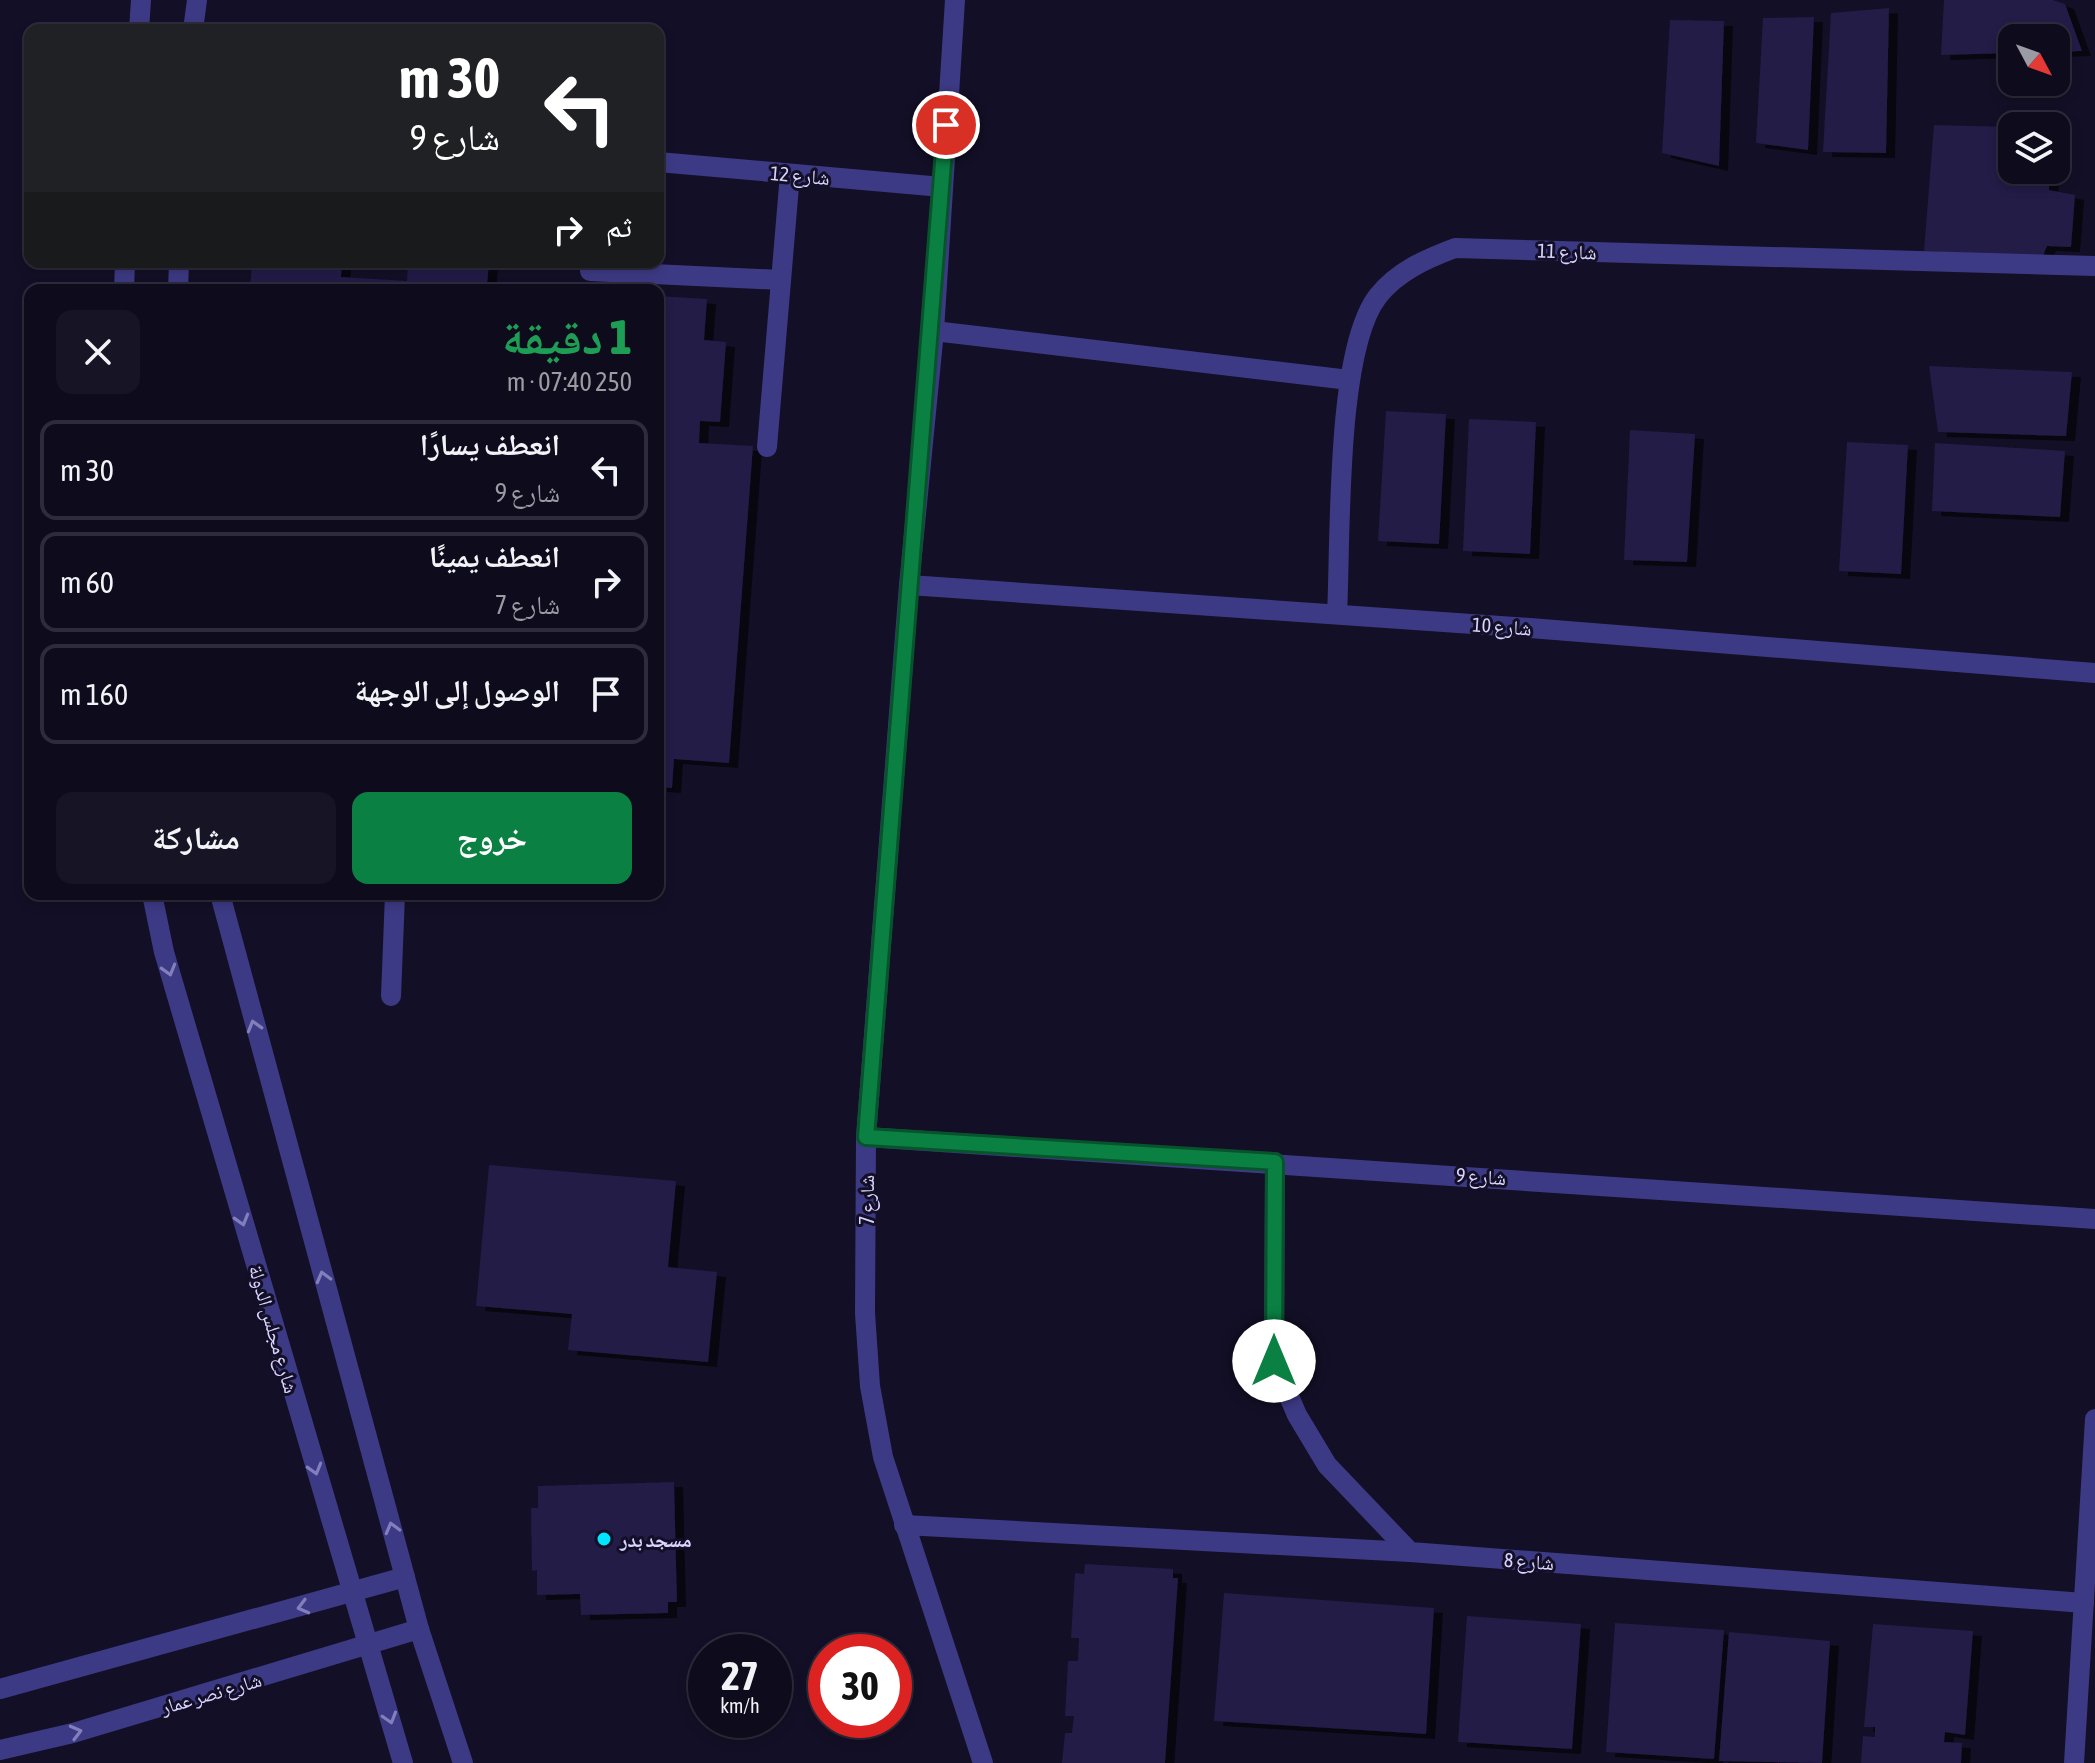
<!DOCTYPE html>
<html lang="ar">
<head>
<meta charset="utf-8">
<style>
	:root { --surface:#0e0b1c; --page:#171425; --text:#f1f3f6; --muted:#9b9ba3; --line:#2e2b3b; --accent:#0b8043 }
	body { margin:0; font-family:"Asap Condensed","Noto Naskh Arabic",sans-serif; background:var(--page); color:var(--text); direction:rtl; height:100vh; display:flex; flex-direction:column; font-size:30px; white-space:nowrap }
	* { box-sizing:border-box; margin:0 }
	p { font-size:26px; color:var(--muted) }
	.icon { flex:none; width:44px; height:44px; fill:none; stroke:currentColor; stroke-width:2; stroke-linecap:round; stroke-linejoin:round }
	.map { position:relative; flex:1; overflow:hidden; direction:ltr }
	.panel { position:absolute; left:24px; top:284px; width:640px; height:616px; display:flex; flex-direction:column; background:var(--surface); border-radius:16px; box-shadow:0 4px 12px #0003,0 0 0 2px var(--line); direction:rtl }
	.panel>* { flex:none }
	.banner { position:absolute; left:24px; top:24px; width:640px; height:244px; border-radius:16px; box-shadow:0 4px 12px #0003,0 0 0 2px var(--line); direction:rtl; background:#202124; color:#fff; overflow:hidden }
	.needle { width:52px; rotate:131deg }
	.controls { position:absolute; left:1998px; top:24px; display:grid; gap:16px }
	.controls a { display:grid; place-items:center; width:72px; height:72px; border-radius:16px; background:var(--surface); box-shadow:0 4px 12px #0003,0 0 0 2px var(--line); font-size:40px }
	.speed { position:absolute; left:688px; top:1634px; display:flex; gap:16px; font-size:40px; font-weight:700; text-align:center }
	.speed>* { display:grid; place-content:center; width:104px; height:104px; border-radius:50%; background:var(--surface); box-shadow:0 4px 12px #0003,0 0 0 2px var(--line); line-height:1 }
	.speed small { font-size:20px; font-weight:400 }
	.speed .limit { border:12px solid #d22; background:#fff; color:#111 }
	.pin { position:absolute; display:grid; place-items:center; width:68px; height:68px; color:#fff; margin:-34px; border:4px solid #fff; border-radius:50%; box-shadow:0 2px 8px #0007 }
	.me { position:absolute; width:88px; margin:-44px; rotate:0deg; stroke-linejoin:round; filter:drop-shadow(0 0 6px #0008) }
	.turn { display:flex; align-items:center; gap:28px; height:168px; padding:0 32px; font-size:36px }
	.turn .icon { width:104px; height:104px; stroke-width:2.5 }
	.turn b { display:block; font-size:56px; line-height:68px }
	.then { display:flex; align-items:center; height:76px; padding:0 32px; background:#0003; gap:16px; font-size:30px }
	.round { display:grid; place-items:center; flex:none; width:84px; height:84px; border-radius:16px; background:var(--page) }
	.summary { display:flex; align-items:center; justify-content:space-between; height:136px; padding:0 32px }
	h1 { font-size:48px; font-weight:800; line-height:60px; color:#1e9e55 }
	.button { display:flex; gap:16px; margin-top:auto; padding:16px 32px }
	.button a { flex:1; height:92px; border-radius:16px; background:var(--accent); color:#fff; font-size:32px; font-weight:800; line-height:92px; text-align:center }
	.button a+a { background:var(--page); color:var(--text) }
	ul { padding:0; list-style:none }
	li { display:flex; align-items:center; gap:24px; height:100px; margin:0 16px 12px; padding:0 16px; border:4px solid var(--line); border-radius:16px }
	li div { flex:1 }
	li b { display:block; font-size:30px }
	li em { font-style:normal }
	.map>svg:first-child { display:block }
</style>
</head>
<body>
<div class="map">
<svg width="2095" height="1763" viewBox="0 0 2095 1763">
	<defs>
		<filter id="shadow"><feDropShadow dx="9" dy="5" stdDeviation="0" flood-color="#0009"/></filter>
	</defs>
	<rect width="100%" height="100%" fill="#130f26"/>
	<!-- building -->
	<g fill="#241b47" filter="url(#shadow)">
		<path d="M1944,0H2053L2065,4L2082,51L2056,52V38H2012V53L1941,55Z"/>
		<path d="M1889,8L1886,153L1823,152L1831,13Z"/>
		<path d="M1814,17L1808,150L1756,143L1763,18Z"/>
		<path d="M1670,20L1724,21L1719,166L1662,153Z"/>
		<path d="M1934,125L2012,127V170H2050L2049,190L2075,195L2071,247L2047,246L2042,258L1924,251Z"/>
		<path d="M252,262H342L341,277L407,281L408,262H489L487,285L529,290H250Z"/>
		<path d="M658,296L707,299L704,340L726,342L720,422L700,421L699,443L753,446L729,763L674,759L672,788L658,787Z"/>
		<path d="M1929,366L2072,372L2066,436L1938,432Z"/>
		<path d="M1386,411L1446,414L1439,544L1378,541Z"/>
		<path d="M1469,419L1536,422L1530,554L1463,551Z"/>
		<path d="M1630,430L1695,434L1687,562L1624,560Z"/>
		<path d="M1847,442L1908,445L1901,574L1839,571Z"/>
		<path d="M1935,443L2065,451L2060,517L1932,511Z"/>
		<path d="M489,1165L676,1181L668,1267L717,1272L708,1362L568,1350L572,1314L476,1306Z"/>
		<path d="M674,1482L677,1602H668V1613L581,1615L580,1594L537,1595V1570L532,1571L531,1508H538V1486Z"/>
		<path d="M1085,1564L1173,1569V1578H1178L1165,1763H1062L1065,1733H1072L1074,1716H1065L1068,1661H1078L1079,1638H1071L1075,1573L1084,1574Z"/>
		<path d="M1224,1593L1434,1608L1426,1734L1214,1721Z"/>
		<path d="M1467,1616L1581,1624L1572,1749L1458,1742Z"/>
		<path d="M1615,1623L1724,1630L1714,1759L1606,1752Z"/>
		<path d="M1873,1624L1973,1631L1965,1735L1945,1732L1944,1742L1962,1743L1961,1763H1861L1863,1736L1875,1737V1727H1864Z"/>
		<path d="M1729,1632L1830,1641L1822,1763L1719,1761Z"/>
	</g>
	<g fill="none" stroke-linecap="round" stroke-linejoin="round">
		<!-- minor -->
		<g stroke="#3d3a85" stroke-width="20">
			<path d="M955,0L934,331L909,585L866,1137L865,1313L870,1386L883,1457L983,1763"/>
			<path d="M139,30L141,0"/>
			<path d="M193,30L197,0"/>
			<path d="M658,162L942,187"/>
			<path d="M590,271L781,280"/>
			<path d="M124,290L125,262"/>
			<path d="M178,290L179,262"/>
			<path d="M934,331L1349,380"/>
			<path d="M767,447L790,174"/>
			<path d="M909,585L1530,628L2095,673"/>
			<path d="M1337,614C1341,540 1335,351 1378,296C1398,271 1426,259 1455,248L2095,266"/>
			<path d="M152,894L164,952L403,1763"/>
			<path d="M220,894L419,1629L463,1763"/>
			<path d="M391,996L395,894"/>
			<path d="M866,1137L2095,1219"/>
			<path d="M1275,1162L1274,1361L1297,1415L1327,1465L1410,1552L2084,1603"/>
			<path d="M904,1525L1410,1552"/>
			<path d="M0,1689L405,1577"/>
			<path d="M0,1750L73,1733L419,1629"/>
			<path d="M2074,1763L2095,1419"/>
		</g>
	</g>
	<!-- one-way arrows -->
	<defs><path id="oneway-chevron" d="M-2-3.5L2.5 0L-2 3.5" fill="none" stroke-width="1.6" stroke-linecap="round" stroke-linejoin="round" transform="scale(2)"/></defs>
	<g stroke="#837fbc">
		<use href="#oneway-chevron" transform="translate(169 970) rotate(74)"/>
		<use href="#oneway-chevron" transform="translate(254 1026) rotate(-106)"/>
		<use href="#oneway-chevron" transform="translate(242 1220) rotate(74)"/>
		<use href="#oneway-chevron" transform="translate(323 1277) rotate(-105)"/>
		<use href="#oneway-chevron" transform="translate(315 1469) rotate(74)"/>
		<use href="#oneway-chevron" transform="translate(392 1528) rotate(-105)"/>
		<use href="#oneway-chevron" transform="translate(303 1607) rotate(165)"/>
		<use href="#oneway-chevron" transform="translate(390 1718) rotate(73)"/>
		<use href="#oneway-chevron" transform="translate(76 1732) rotate(-15)"/>
	</g>
	<g fill="none" stroke-linecap="round" stroke-linejoin="round">
		<!-- route casing -->
		<g stroke="#07532c" stroke-width="20">
			<path id="route" d="M946,125C922,462 893,799 866,1137L1275,1162L1274,1361"/>
		</g>
		<!-- route -->
		<use href="#route" stroke="#0b8043" stroke-width="14"/>
	</g>
	<!-- markers -->
	<circle fill="#00e5ff" stroke="#130f26" stroke-width="3" cx="604" cy="1539" r="8"/>
	<g text-anchor="middle" dominant-baseline="central" stroke-width="6" stroke-linejoin="round" paint-order="stroke">
		<!-- street labels -->
		<g font-size="20" fill="#d9d4ff" stroke="#130f26">
			<text transform="translate(800 175) rotate(5)">شارع 12</text>
			<text transform="translate(1567 251) rotate(2)">شارع 11</text>
			<text transform="translate(1502 626) rotate(4)">شارع 10</text>
			<text transform="translate(1481 1176) rotate(4)">شارع 9</text>
			<text transform="translate(866 1200) rotate(-90)">شارع 7</text>
			<text transform="translate(274 1329) rotate(74)">شارع مجلس الدولة</text>
			<text transform="translate(1529 1561) rotate(4)">شارع 8</text>
			<text transform="translate(211 1693) rotate(-16)">شارع نصر عمار</text>
		</g>
		<!-- poi labels -->
		<g font-size="20" font-weight="bold" fill="#d9d4ff" stroke="#130f26" text-anchor="start">
			<text x="620" y="1539">مسجد بدر</text>
		</g>
	</g>
</svg>
<div class="controls">
<a><svg class="needle" viewBox="-14 -14 28 28"><path d="M0-13l5 13h-10z" fill="#e53935"/><path d="M0 13l5-13h-10z" fill="#9b9ba3"/></svg></a>
<a><svg class="icon" aria-label="layers" viewBox="0 0 24 24"><path d="M12 4l9 5-9 5-9-5zM3 14l9 5 9-5"/></svg></a>
</div>
<div class="speed"><div>27<small>km/h</small></div><div class="limit">30</div></div>
<div class="pin" style="left:946px;top:125px;background:#d93025"><svg class="icon" aria-label="arrive" viewBox="0 0 24 24"><path d="M6 21V4h12l-3 4 3 4H6"/></svg></div>
<svg class="me" style="left:1274px;top:1361px" viewBox="-20 -20 40 40"><circle r="19" fill="#fff"/><path d="M0-13L10 11 0 6-10 11z" fill="#0b8043"/></svg>
<div class="banner">
<div class="turn"><svg class="icon" aria-label="left" viewBox="0 0 24 24"><path d="M17 20v-9H6M10 6l-5 5 5 5"/></svg><div><b>30 m</b>شارع 9</div></div>
<div class="then">ثم<svg class="icon" aria-label="right" viewBox="0 0 24 24"><path d="M7 20v-9h11M14 6l5 5-5 5"/></svg></div>
</div>
<section class="panel">
<div class="summary"><div><h1>1 دقيقة</h1><p>250 m · 07:40</p></div><a class="round"><svg class="icon" aria-label="close" viewBox="0 0 24 24"><path d="M6 6l12 12M18 6L6 18"/></svg></a></div>
<ul>
<li><svg class="icon" aria-label="left" viewBox="0 0 24 24"><path d="M17 20v-9H6M10 6l-5 5 5 5"/></svg><div><b>انعطف يسارًا</b><p>شارع 9</p></div><em>30 m</em></li>
<li><svg class="icon" aria-label="right" viewBox="0 0 24 24"><path d="M7 20v-9h11M14 6l5 5-5 5"/></svg><div><b>انعطف يمينًا</b><p>شارع 7</p></div><em>60 m</em></li>
<li><svg class="icon" aria-label="arrive" viewBox="0 0 24 24"><path d="M6 21V4h12l-3 4 3 4H6"/></svg><div><b>الوصول إلى الوجهة</b></div><em>160 m</em></li>
</ul>
<div class="button"><a>خروج</a><a>مشاركة</a></div>
</section>
</div>
</body>
</html>
